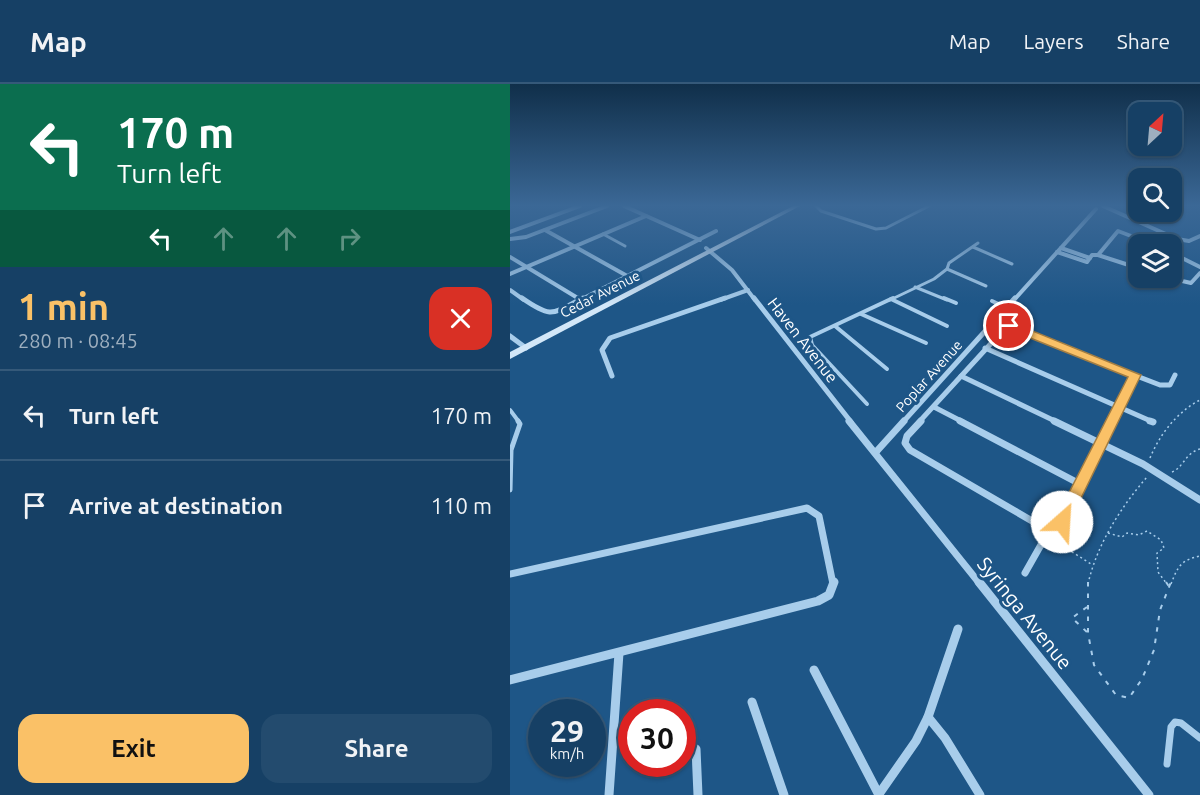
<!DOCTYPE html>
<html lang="en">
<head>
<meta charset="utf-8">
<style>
	:root { --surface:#164065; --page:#234b6e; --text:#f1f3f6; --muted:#9eafbf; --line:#355979; --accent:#fac167 }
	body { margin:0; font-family:Ubuntu,sans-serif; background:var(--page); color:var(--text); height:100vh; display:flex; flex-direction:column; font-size:22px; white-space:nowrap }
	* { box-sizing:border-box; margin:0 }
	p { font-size:20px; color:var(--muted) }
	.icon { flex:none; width:33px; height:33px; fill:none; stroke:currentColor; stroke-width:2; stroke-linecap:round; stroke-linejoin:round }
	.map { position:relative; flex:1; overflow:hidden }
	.panel { display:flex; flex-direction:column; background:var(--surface); width:510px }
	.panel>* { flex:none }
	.guide { background:#0b6e4f; color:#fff; overflow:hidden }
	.needle { width:39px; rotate:26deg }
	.fabs { position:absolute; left:618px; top:18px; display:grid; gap:12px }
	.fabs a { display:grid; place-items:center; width:54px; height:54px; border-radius:12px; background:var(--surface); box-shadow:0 2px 4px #0004,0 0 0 2px var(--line); font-size:30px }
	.speed { position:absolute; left:18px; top:615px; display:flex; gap:12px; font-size:30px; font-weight:700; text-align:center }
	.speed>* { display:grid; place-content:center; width:78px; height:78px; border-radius:50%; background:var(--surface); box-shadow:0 2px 4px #0004,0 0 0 2px var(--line); line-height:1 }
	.speed small { font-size:15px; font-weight:400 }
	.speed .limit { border:9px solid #d22; background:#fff; color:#111 }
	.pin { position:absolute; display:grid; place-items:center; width:51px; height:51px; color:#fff; margin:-26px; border:3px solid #fff; border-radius:50%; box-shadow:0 2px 6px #0007 }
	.me { position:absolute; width:66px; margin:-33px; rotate:26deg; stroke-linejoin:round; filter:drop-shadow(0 0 4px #0008) }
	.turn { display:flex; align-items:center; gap:21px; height:126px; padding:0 18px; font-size:27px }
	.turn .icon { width:78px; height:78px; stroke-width:2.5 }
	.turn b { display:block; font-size:42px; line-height:51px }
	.lanes { display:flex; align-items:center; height:57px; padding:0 18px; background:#0003; justify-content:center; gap:30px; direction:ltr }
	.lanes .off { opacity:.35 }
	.round { display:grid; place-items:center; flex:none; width:63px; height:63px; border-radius:18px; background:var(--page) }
	.headline { display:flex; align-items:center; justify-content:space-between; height:102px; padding:0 18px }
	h1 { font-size:36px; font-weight:700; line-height:45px; color:var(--accent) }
	.primary-button { display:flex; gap:12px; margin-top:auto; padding:12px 18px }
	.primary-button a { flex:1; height:69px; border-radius:18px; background:var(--accent); color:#111; font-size:24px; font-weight:700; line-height:69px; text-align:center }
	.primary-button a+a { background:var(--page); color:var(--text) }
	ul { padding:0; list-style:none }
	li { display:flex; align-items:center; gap:18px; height:90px; padding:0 18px; border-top:2px solid var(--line) }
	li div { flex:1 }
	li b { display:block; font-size:22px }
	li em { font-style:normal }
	header { display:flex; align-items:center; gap:36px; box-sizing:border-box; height:84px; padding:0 30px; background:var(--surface); border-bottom:2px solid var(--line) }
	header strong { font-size:28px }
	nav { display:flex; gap:33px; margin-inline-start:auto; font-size:21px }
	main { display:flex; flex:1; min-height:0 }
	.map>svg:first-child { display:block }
</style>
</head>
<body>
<header>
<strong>Map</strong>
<nav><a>Map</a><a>Layers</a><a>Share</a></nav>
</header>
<main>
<section class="panel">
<div class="guide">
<div class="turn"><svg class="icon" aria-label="left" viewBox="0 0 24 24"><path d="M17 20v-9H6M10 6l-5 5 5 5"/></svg><div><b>170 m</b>Turn left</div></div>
<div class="lanes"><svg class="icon" aria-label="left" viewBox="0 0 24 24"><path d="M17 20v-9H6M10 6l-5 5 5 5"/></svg><svg class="icon off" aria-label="ahead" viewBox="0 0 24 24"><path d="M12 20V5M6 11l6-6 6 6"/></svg><svg class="icon off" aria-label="ahead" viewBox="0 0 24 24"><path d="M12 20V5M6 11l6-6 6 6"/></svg><svg class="icon off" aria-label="right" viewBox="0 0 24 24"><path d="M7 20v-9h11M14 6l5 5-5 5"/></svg></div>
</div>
<div class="headline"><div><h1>1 min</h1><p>280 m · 08:45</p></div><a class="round" style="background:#d93025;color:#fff"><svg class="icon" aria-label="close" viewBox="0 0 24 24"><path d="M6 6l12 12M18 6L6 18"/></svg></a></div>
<ul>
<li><svg class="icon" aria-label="left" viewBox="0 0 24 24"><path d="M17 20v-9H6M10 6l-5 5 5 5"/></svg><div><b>Turn left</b></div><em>170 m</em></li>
<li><svg class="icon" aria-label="arrive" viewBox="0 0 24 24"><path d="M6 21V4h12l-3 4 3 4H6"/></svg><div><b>Arrive at destination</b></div><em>110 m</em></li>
</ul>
<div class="primary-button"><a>Exit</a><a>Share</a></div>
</section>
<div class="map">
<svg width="690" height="711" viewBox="0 0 690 711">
	<rect width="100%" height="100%" fill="#1e5687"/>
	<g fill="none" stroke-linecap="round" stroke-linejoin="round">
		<!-- path-far1 -->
		<g stroke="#a8cdeb" stroke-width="1.5" stroke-dasharray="2 3" stroke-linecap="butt">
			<path d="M640,374C650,350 667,328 690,316"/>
			<path d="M662,388C674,383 675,369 690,365"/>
			<path d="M598,449L612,453L617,449L629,451L637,447L651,456L654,464L647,469L648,488L657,500"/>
			<path d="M545,457L581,480"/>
			<path d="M578,500C587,460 611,423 637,393"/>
			<path d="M661,500C668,482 671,476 690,472"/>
		</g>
		<!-- path -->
		<g stroke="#a8cdeb" stroke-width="2" stroke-dasharray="4.5 7" stroke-linecap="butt">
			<path d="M578,498V549L584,581L606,611L619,614L632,595L644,566L650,526L661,498"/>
			<path d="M656,498L660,504"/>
			<path d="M577,523L562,534L578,549"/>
		</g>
		<!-- lane-far3 -->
		<g stroke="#a8cdeb" stroke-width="3">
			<path d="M306,122L311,127L366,145L376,144L419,122"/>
			<path d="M93,150L115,162"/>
			<path d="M463,163L502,180"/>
			<path d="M437,185L476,202"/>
			<path d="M405,203L437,216"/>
			<path d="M380,216L424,195L437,185L439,179L468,159"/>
		</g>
		<!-- lane-far2 -->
		<g stroke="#a8cdeb" stroke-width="4">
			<path d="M434,214L446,219"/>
			<path d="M381,215L437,242"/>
			<path d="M482,217L497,224"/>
			<path d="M351,230L416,259"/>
			<path d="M325,242L377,285"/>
			<path d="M357,320L302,261L300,253L383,214"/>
			<path d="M0,326L9,338"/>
		</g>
		<!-- lane-far1 -->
		<path stroke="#a8cdeb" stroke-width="5" d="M0,406L1,366L10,340L8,337"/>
		<!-- lane -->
		<path stroke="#a8cdeb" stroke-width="7" d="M657,680L661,643L665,638L671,639L690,654"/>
		<!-- street-far3 -->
		<g stroke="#a8cdeb" stroke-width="4">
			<path d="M114,122L190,156"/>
			<path d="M593,122L667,155L679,157L690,152"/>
			<path d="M35,146L119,193"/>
			<path d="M0,148L70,122"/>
			<path d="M0,155L16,153L97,122"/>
			<path d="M196,164L222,186L245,216"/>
			<path d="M551,164L580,174"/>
			<path d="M547,168L577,178L582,171H588L628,184"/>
			<path d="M662,169L690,183"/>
			<path d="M588,171L608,147L642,160"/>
			<path d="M0,173L71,216"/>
			<path d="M0,190L136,132"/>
			<path d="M659,194L681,199L690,189"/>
			<path d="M0,206L14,216"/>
			<path d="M70,216L206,147"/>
			<path d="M210,216L238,206"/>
			<path d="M504,216L586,125"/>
		</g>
		<!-- street-far2 -->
		<g stroke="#a8cdeb" stroke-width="5">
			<path d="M12,214C42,235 42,230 73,214"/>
			<path d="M69,214L72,216"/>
			<path d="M244,214L341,338"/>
			<path d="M0,252L16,264"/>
			<path d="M475,264L643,338"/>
			<path d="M102,292L92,266L100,254L215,214"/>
			<path d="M451,292L547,338"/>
			<path d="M424,323L453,338"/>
			<path d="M393,338L505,214"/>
			<path d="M409,338L497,242L650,301H660L665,291"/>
			<path d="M601,338L625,291"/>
		</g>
		<!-- street-far1 -->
		<g stroke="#a8cdeb" stroke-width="7">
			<path d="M339,337L470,500"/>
			<path d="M411,337L397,352L395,359L400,366L541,448"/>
			<path d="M450,337L570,400"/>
			<path d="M544,337L633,380L690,416"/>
			<path d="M640,337L643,338"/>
			<path d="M366,368L394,337"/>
			<path d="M515,489L536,452L552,438L602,337"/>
			<path d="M0,490L297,424L309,432L323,500"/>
		</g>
		<!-- street -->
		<g stroke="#a8cdeb" stroke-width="9">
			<path d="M469,498L639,711"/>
			<path d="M304,586L369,711"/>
			<path d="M0,596L308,517L319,511L324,498"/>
			<path d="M242,618L274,711"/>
			<path d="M418,633L435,654L470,711"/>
			<path d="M186,665L188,711"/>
			<path d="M369,710L406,657L418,633L448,545"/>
			<path d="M99,711L109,569"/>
		</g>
		<!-- secondary -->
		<path fill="#d3e7f8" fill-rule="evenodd" d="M283,122H290L0,275V268Z"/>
	</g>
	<!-- sky -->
	<linearGradient id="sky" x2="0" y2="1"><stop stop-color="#102f4a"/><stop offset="0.55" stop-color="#3b6896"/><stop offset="1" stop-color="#3b6896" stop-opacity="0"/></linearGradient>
	<rect width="690" height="221" fill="url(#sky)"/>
	<!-- route -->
	<path fill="#fac167" stroke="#a27d43" stroke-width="1.5" d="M495,239H503L631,291L557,443L552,445L546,443L544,438L618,293L495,244Z"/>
	<g text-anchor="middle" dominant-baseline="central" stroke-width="6" stroke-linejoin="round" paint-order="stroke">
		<!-- far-street labels -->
		<g font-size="14" fill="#fff" stroke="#1e5687">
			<text transform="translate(90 210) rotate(-27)">Cedar Avenue</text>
			<text transform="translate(419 292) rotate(-48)">Poplar Avenue</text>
		</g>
		<!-- street labels -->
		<g font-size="16" fill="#fff" stroke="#1e5687">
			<text transform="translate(293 256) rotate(52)">Haven Avenue</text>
		</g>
		<!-- near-street labels -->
		<g font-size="20" fill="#fff" stroke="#1e5687">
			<text transform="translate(515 529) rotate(51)">Syringa Avenue</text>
		</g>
	</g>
</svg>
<div class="fabs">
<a><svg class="needle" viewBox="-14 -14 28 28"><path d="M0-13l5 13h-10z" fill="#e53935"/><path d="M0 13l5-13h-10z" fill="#9eafbf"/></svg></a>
<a><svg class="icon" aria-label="search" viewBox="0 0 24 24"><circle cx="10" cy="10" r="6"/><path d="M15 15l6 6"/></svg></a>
<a><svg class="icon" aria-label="layers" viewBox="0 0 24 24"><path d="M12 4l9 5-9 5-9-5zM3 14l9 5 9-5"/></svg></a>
</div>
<div class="speed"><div>29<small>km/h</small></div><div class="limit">30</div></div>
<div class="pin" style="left:499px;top:242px;background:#d93025"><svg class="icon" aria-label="arrive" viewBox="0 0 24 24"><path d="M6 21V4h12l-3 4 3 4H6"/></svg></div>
<svg class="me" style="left:552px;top:438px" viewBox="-20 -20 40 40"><circle r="19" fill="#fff"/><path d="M0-13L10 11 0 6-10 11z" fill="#fac167"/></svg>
</div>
</main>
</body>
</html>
